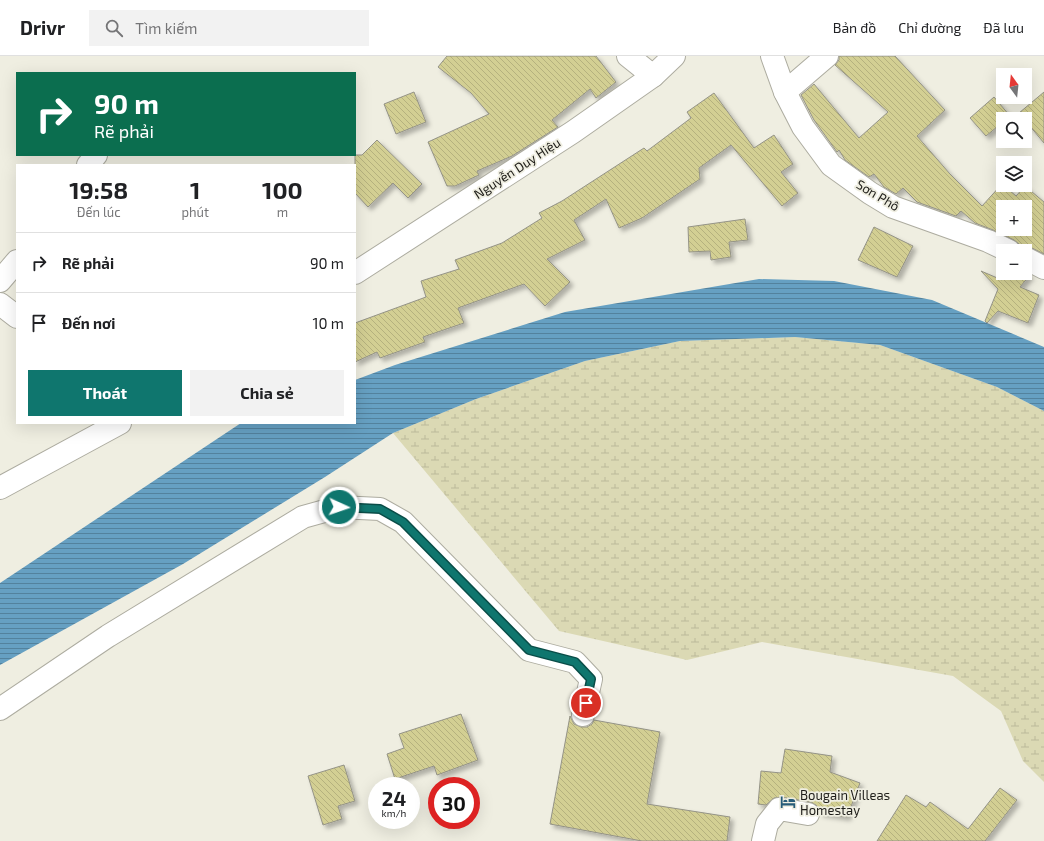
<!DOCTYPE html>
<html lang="vi">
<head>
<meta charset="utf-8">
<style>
	:root { --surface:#fff; --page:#f2f2f2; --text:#202124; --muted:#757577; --line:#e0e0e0; --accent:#0f766e }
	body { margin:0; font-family:"Exo 2",sans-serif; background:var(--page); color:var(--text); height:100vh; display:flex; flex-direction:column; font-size:15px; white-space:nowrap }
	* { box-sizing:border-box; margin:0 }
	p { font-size:13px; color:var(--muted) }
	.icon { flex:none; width:22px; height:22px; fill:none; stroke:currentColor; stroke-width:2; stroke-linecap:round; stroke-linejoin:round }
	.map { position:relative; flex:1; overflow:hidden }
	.sheet { position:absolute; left:16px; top:108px; width:340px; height:260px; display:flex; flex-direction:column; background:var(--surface); border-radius:0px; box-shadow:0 4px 16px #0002 }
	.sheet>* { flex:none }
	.guide { position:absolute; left:16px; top:16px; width:340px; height:84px; border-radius:0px; box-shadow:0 4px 16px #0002; background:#0b6e4f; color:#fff; overflow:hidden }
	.needle { width:26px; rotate:345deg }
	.controls { position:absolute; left:996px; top:12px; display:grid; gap:8px }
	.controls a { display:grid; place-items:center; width:36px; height:36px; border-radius:0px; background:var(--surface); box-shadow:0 4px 16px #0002; font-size:20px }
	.speed { position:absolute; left:368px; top:721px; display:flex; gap:8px; font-size:20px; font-weight:700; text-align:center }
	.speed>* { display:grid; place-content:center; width:52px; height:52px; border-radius:50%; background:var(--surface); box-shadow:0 4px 16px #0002; line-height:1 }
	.speed small { font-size:10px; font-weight:400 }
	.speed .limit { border:6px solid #d22; background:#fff; color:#111 }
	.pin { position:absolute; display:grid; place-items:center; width:34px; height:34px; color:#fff; margin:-17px; border:2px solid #fff; border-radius:50%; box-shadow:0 1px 4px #0007 }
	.me { position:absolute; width:44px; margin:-22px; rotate:93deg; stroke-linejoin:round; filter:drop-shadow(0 0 3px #0008) }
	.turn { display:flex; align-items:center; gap:14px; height:84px; padding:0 12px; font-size:18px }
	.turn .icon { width:52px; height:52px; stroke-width:2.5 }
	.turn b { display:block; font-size:28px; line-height:34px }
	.eta { display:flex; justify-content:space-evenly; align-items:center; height:68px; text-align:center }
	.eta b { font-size:24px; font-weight:700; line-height:28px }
	.cta { display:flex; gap:8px; margin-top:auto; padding:8px 12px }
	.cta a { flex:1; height:46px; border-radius:0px; background:var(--accent); color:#fff; font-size:16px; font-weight:700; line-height:46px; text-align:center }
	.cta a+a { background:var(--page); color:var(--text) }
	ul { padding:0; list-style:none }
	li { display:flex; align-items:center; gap:12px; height:60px; padding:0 12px; border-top:1px solid var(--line) }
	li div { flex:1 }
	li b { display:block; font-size:15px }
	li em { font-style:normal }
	header { display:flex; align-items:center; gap:24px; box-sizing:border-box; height:56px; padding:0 20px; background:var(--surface); border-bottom:1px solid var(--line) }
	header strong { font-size:19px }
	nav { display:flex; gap:22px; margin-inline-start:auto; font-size:14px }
	.search { width:280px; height:36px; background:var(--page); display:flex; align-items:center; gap:10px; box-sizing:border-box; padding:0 14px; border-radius:0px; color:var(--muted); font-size:15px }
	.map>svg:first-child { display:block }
</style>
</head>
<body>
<header>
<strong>Drivr</strong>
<div class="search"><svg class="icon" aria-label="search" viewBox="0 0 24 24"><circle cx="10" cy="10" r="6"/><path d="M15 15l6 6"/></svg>Tìm kiếm</div>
<nav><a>Bản đồ</a><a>Chỉ đường</a><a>Đã lưu</a></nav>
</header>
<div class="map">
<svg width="1044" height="785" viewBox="0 0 1044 785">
	<defs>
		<pattern id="wetland-marsh" width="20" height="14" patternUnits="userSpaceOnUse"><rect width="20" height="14" fill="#dbd9b4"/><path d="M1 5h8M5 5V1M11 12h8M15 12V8" fill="none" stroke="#bcba9a"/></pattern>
		<pattern id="water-rules" width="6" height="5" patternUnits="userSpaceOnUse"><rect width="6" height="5" fill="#66a0c2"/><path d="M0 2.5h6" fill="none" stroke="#53829d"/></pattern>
		<pattern id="building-back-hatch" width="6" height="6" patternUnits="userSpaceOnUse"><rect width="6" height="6" fill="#d3cf93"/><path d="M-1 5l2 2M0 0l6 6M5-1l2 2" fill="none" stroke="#b5b17e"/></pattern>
		<filter id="shadow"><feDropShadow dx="3.5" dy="3.5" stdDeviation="2" flood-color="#0004"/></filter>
	</defs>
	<rect width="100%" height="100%" fill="#efeee1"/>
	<!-- wetland -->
	<path fill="url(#wetland-marsh)" d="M795,281L880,289L997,331L1044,355V726L1023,705L1001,655L953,620L762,586L687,604L559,575L393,377L476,343L585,305L680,285Z"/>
	<!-- water -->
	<path fill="url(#water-rules)" d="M759,223L834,225L932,244L1044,291V355L997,331L880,289L795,281L680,285L585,305L476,343L393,377L325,421L183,508L0,609V527L241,367H355V324L395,309L565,256Z"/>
	<!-- building -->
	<g fill="url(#building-back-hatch)" stroke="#949387" fill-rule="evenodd" filter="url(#shadow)">
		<path d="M447,0H596L616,26L596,42L590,33L552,64L558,71L512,100L477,115L479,119L455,130H447L428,86L489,58L471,37L438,11Z"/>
		<path d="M839,0H895L945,54L917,80L950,118L982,150L1002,128L1016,140L1025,130L1044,146V198L1030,191L1025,190L1020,191L1019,188L1014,184L993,174L975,167L961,155L956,160L917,146L903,132L896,138L884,131L874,118L869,121L845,104L839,94L837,96L814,64L801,39L814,28L859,82L888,56L835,9L839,4ZM1003,151H1025V173H1003Z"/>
		<path d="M414,36L426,66L396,78L384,48Z"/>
		<path d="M1044,36V87L1019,57Z"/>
		<path d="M714,37L754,92L774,79L793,108L781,116L798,137L782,150L731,89L699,112L700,123L642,162L619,172L606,143L574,164L585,184L547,203L570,226L545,250L524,228L458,252L464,267L423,281L425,286L380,302L377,296L355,306V267L426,241L421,225L459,213L455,204L502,187L542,162L539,157L562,145L644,92L647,95L691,62L687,56Z"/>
		<path d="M994,41L1010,60L1006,63H1003V66L986,80L970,62Z"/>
		<path d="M377,84L422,128L408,142L393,127L368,151L355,137V99H362Z"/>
		<path d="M745,163L748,184L729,186L731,201L711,204L710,195L689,196L688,171Z"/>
		<path d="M874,171L913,190L897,221L858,204Z"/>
		<path d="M981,215L1002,224L1005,217H1025V216L1030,219L1020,231L1039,239L1028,267L998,255L987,267L985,265L998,233Z"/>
		<path d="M461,658L478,704L437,719L434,710L395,723L387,698L404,692L399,678Z"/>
		<path d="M570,660L574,668L581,671H587L592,668L594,664L660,676L647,748L730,761L727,785H642L550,768Z"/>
		<path d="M785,693L832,700L830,716L860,727L847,761L820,757V753L816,749L810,746L781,741L774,742L766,749L758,748L761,715L781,717Z"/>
		<path d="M344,709L355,745L338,750L342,763L323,769L308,720Z"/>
		<path d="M1000,732L1017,744L985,785H986H877L906,739L926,751L930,746L968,773Z"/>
	</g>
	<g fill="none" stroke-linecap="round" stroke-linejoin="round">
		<!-- street casing -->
		<g stroke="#adaca0" stroke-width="24">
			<g id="street">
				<path d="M628,0L653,20"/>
				<path d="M772,0L785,36L803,71L831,109L870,137L893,151L988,185L1009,195"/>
				<path d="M785,36L827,0"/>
				<path d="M88,109L96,99"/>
				<path d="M1025,202L1044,212"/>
				<path d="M0,225L17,205"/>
				<path d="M0,248L17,261"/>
				<path d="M0,653L108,580L303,461L339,451L380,453L403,466L529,594L575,606L591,623L583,659"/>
				<path d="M763,785L767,768L779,753L808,758"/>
			</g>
		</g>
		<!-- secondary casing -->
		<g stroke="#adaca0" stroke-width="24">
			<g id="secondary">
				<path d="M355,217L573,76L653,20L674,0"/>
				<path d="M0,432L120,367"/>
			</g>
		</g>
		<!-- street -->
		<use href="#street" stroke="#fff" stroke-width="22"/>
		<!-- secondary -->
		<use href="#secondary" stroke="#fff" stroke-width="22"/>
	</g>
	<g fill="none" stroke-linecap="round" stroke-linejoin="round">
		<!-- route casing -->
		<g stroke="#0a4d48" stroke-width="10">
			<path id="route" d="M339,451L380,453L403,466L529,594L575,606L591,623L586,647"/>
		</g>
		<!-- route -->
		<use href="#route" stroke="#0f766e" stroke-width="7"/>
	</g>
	<!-- icons -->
	<defs>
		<g id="hotel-bare" transform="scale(1.2)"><path d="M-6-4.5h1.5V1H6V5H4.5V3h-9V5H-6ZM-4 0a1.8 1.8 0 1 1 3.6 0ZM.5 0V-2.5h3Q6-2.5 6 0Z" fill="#275c78" stroke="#efeee1" stroke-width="2.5" paint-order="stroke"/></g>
	</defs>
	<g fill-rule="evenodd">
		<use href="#hotel-bare" x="788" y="746"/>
	</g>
	<g text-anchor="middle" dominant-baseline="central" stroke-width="3.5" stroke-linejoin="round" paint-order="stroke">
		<!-- street labels -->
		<g font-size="13" fill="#1e1d19" stroke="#efeee1">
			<text transform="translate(517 112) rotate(-33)">Nguyễn Duy Hiệu</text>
			<text transform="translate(878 139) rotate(31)">Sơn Phô</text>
		</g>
		<!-- poi labels -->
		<g font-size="13" fill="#1e1d19" stroke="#efeee1" text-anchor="start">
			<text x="800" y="739">Bougain Villeas<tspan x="800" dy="15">Homestay</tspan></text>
		</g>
	</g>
</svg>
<div class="controls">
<a><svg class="needle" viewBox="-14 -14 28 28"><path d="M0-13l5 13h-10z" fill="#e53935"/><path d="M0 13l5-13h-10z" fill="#757577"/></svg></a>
<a><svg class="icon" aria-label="search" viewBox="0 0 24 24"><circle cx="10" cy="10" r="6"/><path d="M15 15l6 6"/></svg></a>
<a><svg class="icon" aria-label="layers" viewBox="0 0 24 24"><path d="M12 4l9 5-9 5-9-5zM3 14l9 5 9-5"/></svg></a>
<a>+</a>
<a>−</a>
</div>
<div class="speed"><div>24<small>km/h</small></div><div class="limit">30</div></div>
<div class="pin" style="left:586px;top:647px;background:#d93025"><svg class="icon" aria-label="arrive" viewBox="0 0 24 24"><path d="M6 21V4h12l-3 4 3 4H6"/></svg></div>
<svg class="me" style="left:339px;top:451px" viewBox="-20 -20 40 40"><circle r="17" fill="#0f766e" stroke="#fff" stroke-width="3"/><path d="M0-11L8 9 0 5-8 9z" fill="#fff"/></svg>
<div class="guide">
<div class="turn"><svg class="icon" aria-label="right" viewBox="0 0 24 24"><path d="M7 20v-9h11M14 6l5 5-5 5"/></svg><div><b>90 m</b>Rẽ phải</div></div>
</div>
<section class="sheet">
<div class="eta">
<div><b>19:58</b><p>Đến lúc</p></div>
<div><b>1</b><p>phút</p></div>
<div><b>100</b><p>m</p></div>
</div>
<ul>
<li><svg class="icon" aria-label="right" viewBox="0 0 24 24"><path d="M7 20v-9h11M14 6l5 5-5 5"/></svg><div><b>Rẽ phải</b></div><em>90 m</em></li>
<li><svg class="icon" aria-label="arrive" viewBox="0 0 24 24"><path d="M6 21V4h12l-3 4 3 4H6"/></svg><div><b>Đến nơi</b></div><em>10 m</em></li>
</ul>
<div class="cta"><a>Thoát</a><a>Chia sẻ</a></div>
</section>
</div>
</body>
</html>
